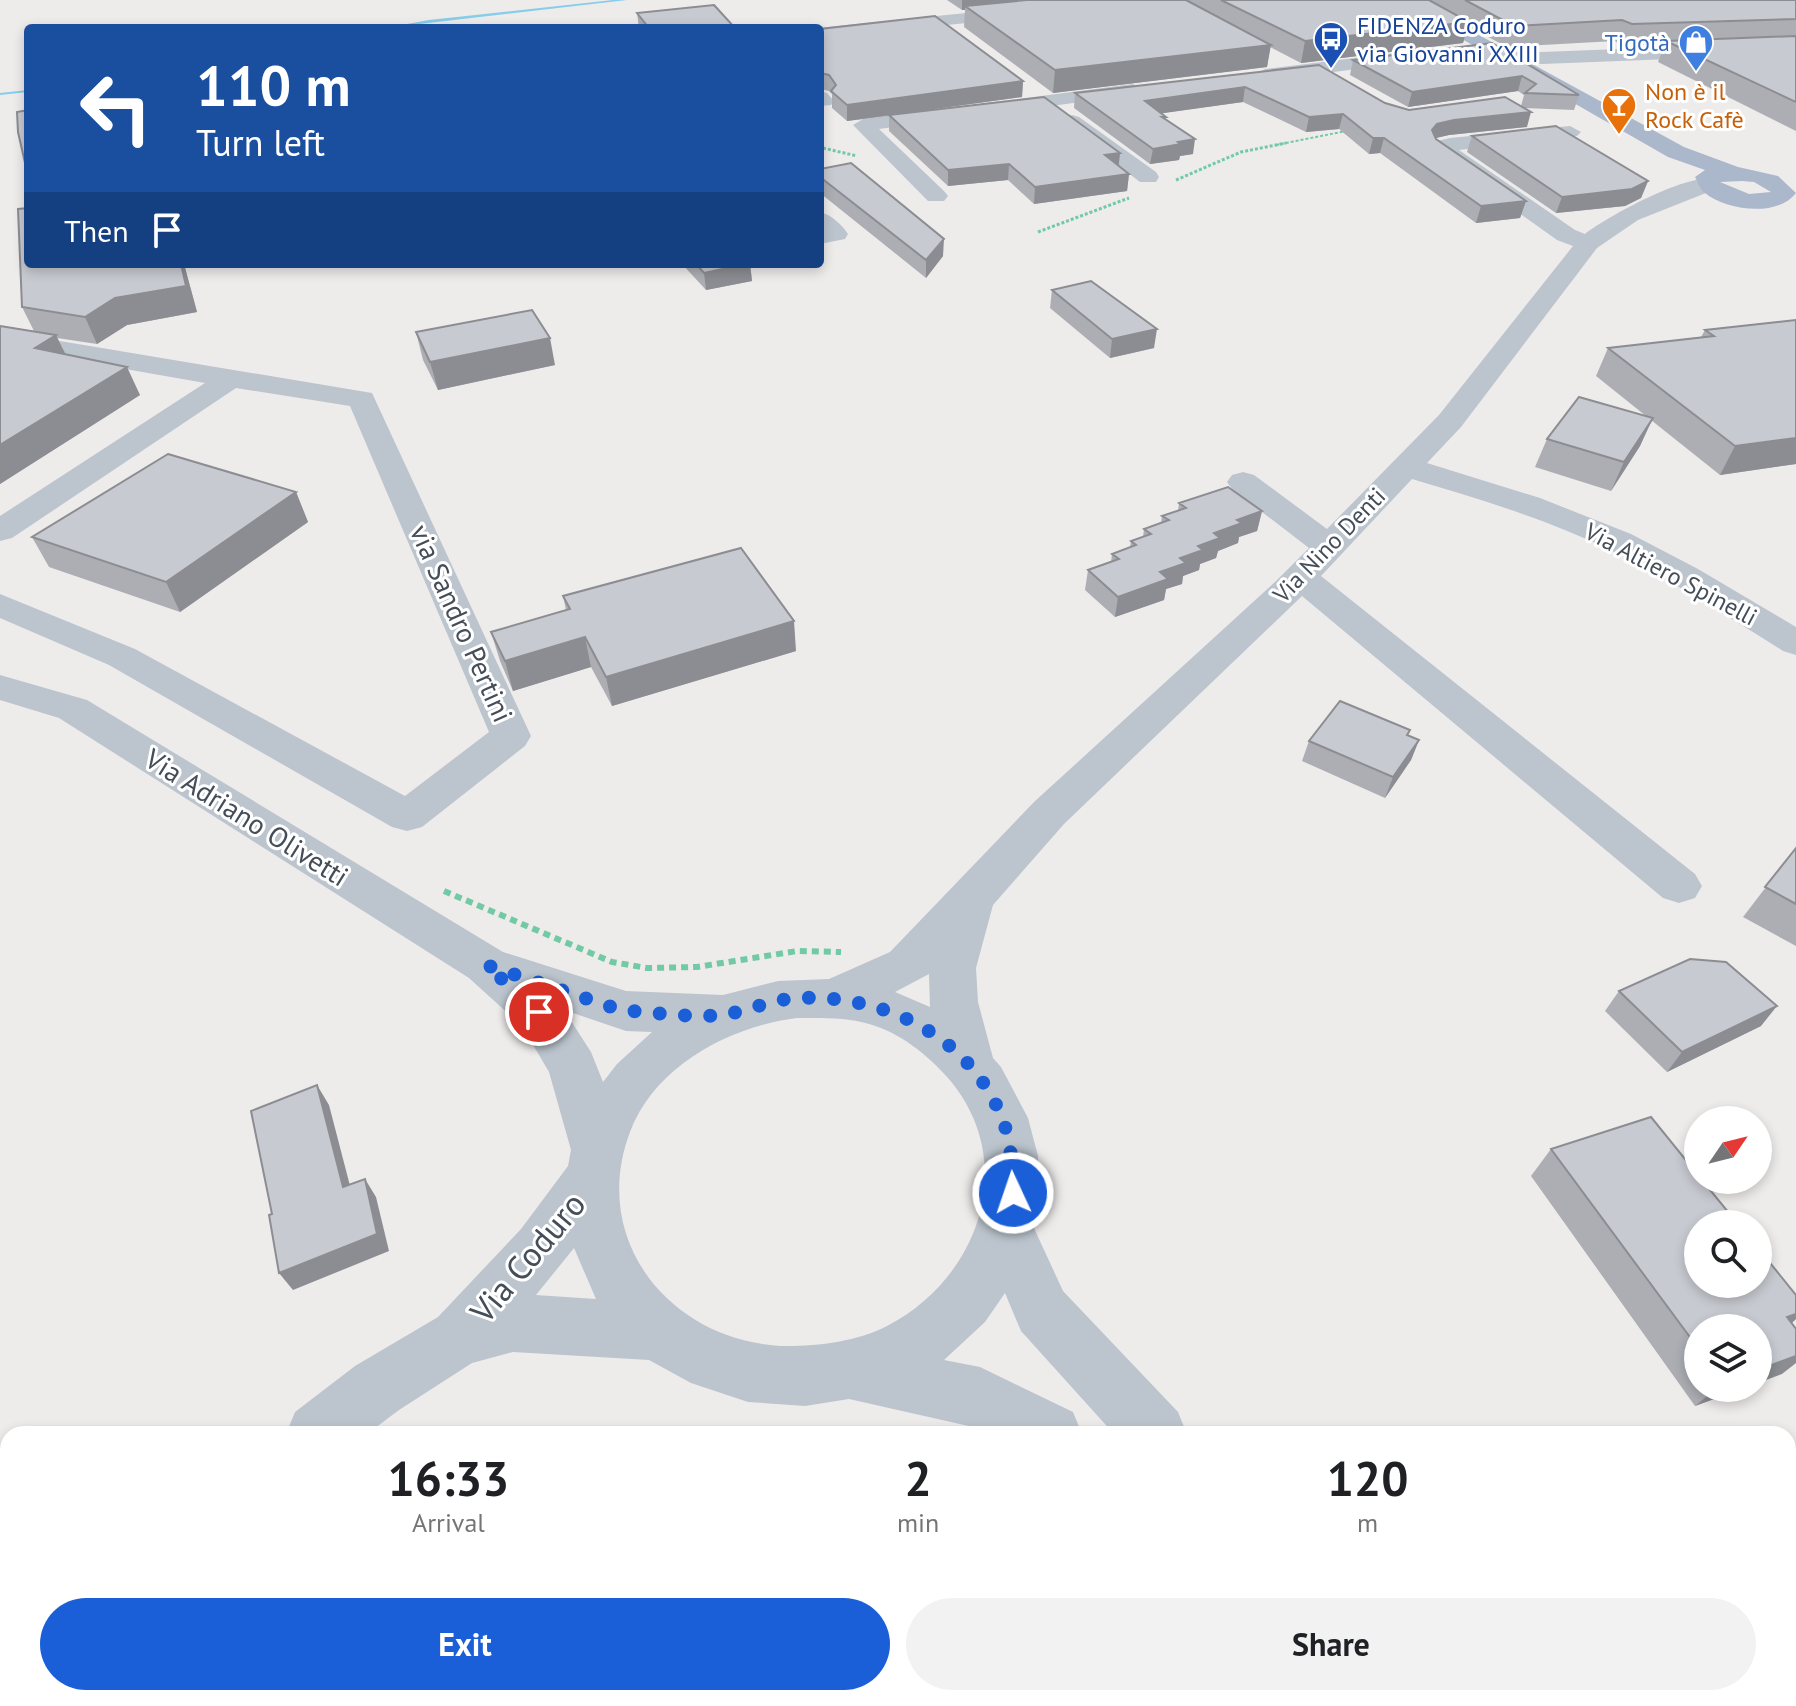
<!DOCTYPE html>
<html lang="en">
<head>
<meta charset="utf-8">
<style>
	:root { --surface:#fff; --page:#f2f2f2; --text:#202124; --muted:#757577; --accent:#1b5fd8 }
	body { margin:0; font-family:"PT Sans",sans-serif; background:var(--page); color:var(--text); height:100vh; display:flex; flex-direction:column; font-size:30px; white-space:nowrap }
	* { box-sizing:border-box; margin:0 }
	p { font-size:26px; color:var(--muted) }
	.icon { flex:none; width:44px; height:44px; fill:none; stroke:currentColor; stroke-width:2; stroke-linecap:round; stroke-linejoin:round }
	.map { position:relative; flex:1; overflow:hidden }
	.panel { position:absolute; left:0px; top:1426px; width:1796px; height:280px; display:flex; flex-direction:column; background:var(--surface); border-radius:24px 24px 0 0; box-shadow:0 4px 12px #0003 }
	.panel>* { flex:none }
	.top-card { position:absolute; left:24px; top:24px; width:800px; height:244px; border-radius:8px; box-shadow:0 4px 12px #0003; background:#1a4fa0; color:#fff; overflow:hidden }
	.needle { width:52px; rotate:55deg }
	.controls { position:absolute; left:1684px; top:1106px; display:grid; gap:16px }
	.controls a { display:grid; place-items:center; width:88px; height:88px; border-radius:50%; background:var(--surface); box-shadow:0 4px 12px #0003; font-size:40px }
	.pin { position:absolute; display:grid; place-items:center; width:68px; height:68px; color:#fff; margin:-34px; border:4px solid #fff; border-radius:50%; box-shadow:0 2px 8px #0007 }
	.me { position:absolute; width:88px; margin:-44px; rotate:357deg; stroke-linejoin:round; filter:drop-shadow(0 0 6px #0008) }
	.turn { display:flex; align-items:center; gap:28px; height:168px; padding:0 40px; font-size:36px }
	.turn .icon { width:104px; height:104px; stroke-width:2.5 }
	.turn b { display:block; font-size:56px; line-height:68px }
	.then { display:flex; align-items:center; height:76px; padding:0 40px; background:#0003; gap:16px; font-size:30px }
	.eta { display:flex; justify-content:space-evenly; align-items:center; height:136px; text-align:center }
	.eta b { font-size:48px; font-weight:800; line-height:56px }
	.action { display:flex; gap:16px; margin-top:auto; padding:16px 40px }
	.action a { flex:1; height:92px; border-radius:48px; background:var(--accent); color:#fff; font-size:32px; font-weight:800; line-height:92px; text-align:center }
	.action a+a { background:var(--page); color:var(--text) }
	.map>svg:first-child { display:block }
</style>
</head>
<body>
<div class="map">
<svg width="1796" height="1706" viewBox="0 0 1796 1706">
	<rect width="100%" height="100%" fill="#eeebeb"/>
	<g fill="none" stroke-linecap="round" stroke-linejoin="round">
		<!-- stream -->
		<g fill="#86cde9" fill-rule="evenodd">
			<path d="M613,0H627L385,28L429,20Z"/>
			<path d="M28,90V92L0,95V93Z"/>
		</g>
		<!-- path-far2 -->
		<g stroke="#72caa5" stroke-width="2" stroke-dasharray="3 2" stroke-linecap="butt">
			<path d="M820,138L822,145"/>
			<path d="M1276,145L1346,131"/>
		</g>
		<!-- path-far1 -->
		<g stroke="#72caa5" stroke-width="3" stroke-dasharray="3 2" stroke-linecap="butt">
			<path d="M823,148L857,156"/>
			<path d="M820,152L821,143"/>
			<path d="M1176,180L1241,152L1286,143"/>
			<path d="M1038,232L1129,198"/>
		</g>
		<!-- path -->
		<path stroke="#72caa5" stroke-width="6" stroke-dasharray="7 5" stroke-linecap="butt" d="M444,891L612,962L647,968L697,967L797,951L841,952"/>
		<!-- minor -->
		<g fill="#bcc5ce" fill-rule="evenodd">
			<path d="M1093,0H1151L1143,5L820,38L818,28Z"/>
			<path d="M1796,42V54L1542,64L1500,61L1491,55L1500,49L1542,52Z"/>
			<path d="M1411,51L1418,53L1420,57L1418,61L1265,81L1255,75L1265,69Z"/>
			<path d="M1133,84L1143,90L1140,94L879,129L944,191L948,196L944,201H928L853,125L863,119Z"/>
			<path d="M820,91L827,93L834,101L831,105L820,106Z"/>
			<path d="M1072,115L1079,117L1156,172L1159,177L1156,182H1140L1065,125L1062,121Z"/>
			<path d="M1570,126L1581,132L1577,136L1459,150L1575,230L1585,234C1608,216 1689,172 1716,179L1719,184L1716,189L1638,220L1597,248L1461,427L1427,463L1540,498L1631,534L1698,569L1796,627V655L1783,651C1726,615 1669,579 1608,549C1546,519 1479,499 1412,479L1321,576L1695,874L1702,886L1695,898L1679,903L1663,898L1302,596L1064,824L993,905L976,968L978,1002L993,1058L1001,1067L1028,1118L1038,1156L1039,1194L1033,1226L1063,1291L1178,1412L1187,1434H1114L1021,1331L1005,1293L985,1322L944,1360L980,1367L1073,1412L1082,1434H986L973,1427L849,1399L805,1406L748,1402L691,1383L649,1360L513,1352L472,1363L399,1410L367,1434H286L295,1412L355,1366L438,1317L521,1229L568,1166L571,1150L549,1072L522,1026L469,978L59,718L0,700V675L87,700L503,952L626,991L723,995L778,981L829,979L890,952L1034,802L1275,582L1309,548L1232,489L1227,482L1232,475L1243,472L1254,475L1327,529L1439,415L1573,246L1557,240L1433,152L1430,147L1433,142L1450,138ZM929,974L930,1007L895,992ZM564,1010L626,1031L652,1032L617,1064L603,1082L591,1052ZM797,1018C821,1018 846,1017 869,1024C899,1032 928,1055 948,1078C1020,1161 980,1278 887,1326C858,1341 820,1346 787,1346C674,1344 588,1243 630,1132C655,1065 731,1026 797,1018ZM574,1248L596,1299L536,1295Z"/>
			<path d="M820,212C832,215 841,224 848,234L845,239L820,244Z"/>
			<path d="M0,331L372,393L531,736L525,746L422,827L407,831L392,827L109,665L0,618V594L135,649L405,796L489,732L350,406L236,388L12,538L0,541V516L205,383L0,347Z"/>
			<path d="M8,1688V1698H80L77,1706H0Z"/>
			<path d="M1521,1698H1604L1608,1706H1524Z"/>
		</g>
		<!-- major -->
		<path fill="#abb8cb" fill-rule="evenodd" d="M1394,0H1415L1684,147L1738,167L1778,176L1796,193C1778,217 1727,211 1705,193C1700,190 1698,182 1695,177L1705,170L1668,157ZM1742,181L1754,182L1771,192L1749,194L1720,182Z"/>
	</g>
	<!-- wall -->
	<g fill="#acaeb4">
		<path d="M947,0H1796V131L1658,62L1665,44L1624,46L1615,41L1507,47L1468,26L1463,43L1301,63L1270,47L1267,67L1053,93L964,27L965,10H962Z"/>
		<path d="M637,13L735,28H639Z"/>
		<path d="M820,29L1023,81L1022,97L907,113L1120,153L1119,166L1129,174L1127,191L1034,204L1008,180L948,186L889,131V116L847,121L832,108V94L829,91L820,89Z"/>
		<path d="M1492,43L1579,95L1574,110L1524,108L1527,127L1449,135L1435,138L1526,201L1520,218L1476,223L1380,153L1369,154L1339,129L1306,132L1243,102L1162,113L1166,117V120L1193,154L1180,156L1179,160L1150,164L1074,108L1075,93L1319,65L1385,103L1409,110L1521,106L1524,95L1518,91L1408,107L1350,75L1353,60Z"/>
		<path d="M1472,136L1648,181L1641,198L1625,206L1556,213L1467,152Z"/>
		<path d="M820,169L943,256L926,278L820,193Z"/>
		<path d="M28,264H184L197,312L127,325L97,344L57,338L66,354L140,395L0,484V326L34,331L22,307Z"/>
		<path d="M682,264H750L752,281L706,290Z"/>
		<path d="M1052,290L1154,348L1110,358L1050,308Z"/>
		<path d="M1796,320V464L1720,475L1651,420L1640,446L1611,491L1535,467L1547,439L1646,416L1596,376L1608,348L1701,337L1705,330Z"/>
		<path d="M416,332L555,365L438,390L423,360Z"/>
		<path d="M296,492L308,522L180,612L49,567L32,537Z"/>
		<path d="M1179,503L1262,511L1257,531L1239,537L1238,543L1218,551L1216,558L1200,564L1199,570L1183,576L1182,584L1166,589L1164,600L1115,617L1085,590L1088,570L1111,562L1112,554L1130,548L1131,541L1143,537L1144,529L1161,523L1162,516L1178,511Z"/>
		<path d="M563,596L796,651L612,706L591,667L513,691L500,661L491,632L566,610Z"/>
		<path d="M1408,735L1419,740L1411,760L1385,798L1302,761L1309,741Z"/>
		<path d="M1796,848V946L1743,917Z"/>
		<path d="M1619,991L1761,1026L1667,1072L1605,1011Z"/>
		<path d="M1551,1149L1796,1295V1319L1792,1323L1782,1374L1698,1328V1388H1744L1695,1406L1531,1176Z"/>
	</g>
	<!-- shaded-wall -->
	<g fill="#8c8d92">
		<path d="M962,0H1064L965,6V10H962Z"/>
		<path d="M1469,22L1463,43L1301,63L1305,41Z"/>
		<path d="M1271,45L1267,67L1053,93L1055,70Z"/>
		<path d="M1522,76L1518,91L1408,107L1412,92Z"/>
		<path d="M1023,81L1022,97L847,121V105Z"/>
		<path d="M1245,87L1243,102L1143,116L1145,101Z"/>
		<path d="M1531,112L1527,127L1449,135L1432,139V130L1437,124L1454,120Z"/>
		<path d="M1343,114L1339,129L1306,132L1309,117Z"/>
		<path d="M1373,138H1384L1380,153L1369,154Z"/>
		<path d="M1195,139L1193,154L1180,156L1179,160L1150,164L1153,149L1178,142Z"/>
		<path d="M1120,153L1118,169L1105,155Z"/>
		<path d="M1009,164L1008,180L948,186V170Z"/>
		<path d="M1129,174L1127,191L1034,204L1035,187Z"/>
		<path d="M1648,181L1641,198L1625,206L1556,213L1562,197Z"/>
		<path d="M1526,201L1520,218L1476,223L1481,206Z"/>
		<path d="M944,239L943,256L926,278V260Z"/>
		<path d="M181,264H184L197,312L127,325L97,344L85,317L115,298Z"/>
		<path d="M746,264H750L752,281L706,290L704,273Z"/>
		<path d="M1157,329L1154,348L1110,358L1112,339Z"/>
		<path d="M56,335L69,362L35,348Z"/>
		<path d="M550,338L555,365L438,390L430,362Z"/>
		<path d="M127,367L140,395L0,484V445Z"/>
		<path d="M1653,418L1640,446L1611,491L1624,462Z"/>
		<path d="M1796,438V464L1720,475L1735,446Z"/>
		<path d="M296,492L308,522L180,612L166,582Z"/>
		<path d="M1262,511L1257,531L1239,537L1238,543L1218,551L1216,558L1200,564L1199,570L1183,576L1182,584L1166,589L1164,600L1115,617L1118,597L1160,572L1214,533L1237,520Z"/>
		<path d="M794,621L796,651L612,706L606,677Z"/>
		<path d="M585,637L591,667L513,691L505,661Z"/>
		<path d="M1419,740L1411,760L1385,798L1393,777Z"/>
		<path d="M1777,1006L1761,1026L1667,1072L1682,1052Z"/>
		<path d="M317,1085L329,1105L355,1205L343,1187Z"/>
		<path d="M365,1179L376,1197L389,1251L293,1290L279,1273Z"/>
		<path d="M1796,1314V1319L1778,1335L1787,1317Z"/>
		<path d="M1796,1356V1363L1782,1374L1758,1383V1370Z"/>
		<path d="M1717,1388H1744L1695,1406Z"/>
	</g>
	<!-- building -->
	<g fill="#c8cad1" stroke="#8c8d92" stroke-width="2">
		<path d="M1027,0H1186L1271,45L1055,70L965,6Z"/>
		<path d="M1221,0H1429L1469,22L1305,41Z"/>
		<path d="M1465,0H1796V19L1632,24L1622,20L1514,26Z"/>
		<path d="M714,5L735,28H649L637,13Z"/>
		<path d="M935,16L1023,81L847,105L831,91L836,85L829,75L820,73V29Z"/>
		<path d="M1796,36V102L1666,41Z"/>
		<path d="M1492,43L1579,95L1525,93L1536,84L1522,76L1412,92L1353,60Z"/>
		<path d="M1319,65L1385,103L1409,110L1505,97L1531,112L1454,120L1437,124L1432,130L1436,139L1526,201L1481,206L1384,138H1373L1343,114L1309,117L1245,87L1145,101L1166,117H1162L1195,139L1178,142L1181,144L1153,149L1075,93Z"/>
		<path d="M1044,97L1120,153L1105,155L1129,174L1035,187L1009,164L948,170L889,115Z"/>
		<path d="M28,110V176L18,132L17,112Z"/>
		<path d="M1556,126L1648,181L1632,189L1562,197L1472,136Z"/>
		<path d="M851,163L944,239L926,260L820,177V169Z"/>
		<path d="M28,208V264H181L186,286L115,298L85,317L22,307L18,209Z"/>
		<path d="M696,264H746L704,273Z"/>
		<path d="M1091,281L1157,329L1112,339L1052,290Z"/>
		<path d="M532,310L550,338L430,362L416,332Z"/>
		<path d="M1796,320V438L1735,446L1608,348L1714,336L1705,330Z"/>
		<path d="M0,326L56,335L35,348L127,367L0,445Z"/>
		<path d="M1579,397L1653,418L1624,462L1547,439Z"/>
		<path d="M168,454L296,492L166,582L32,537Z"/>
		<path d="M1228,487L1262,511L1237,520L1242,523L1214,533L1220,538L1198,546L1203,550L1180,558L1186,563L1160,572L1168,579L1118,597L1088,570L1119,559L1112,554L1136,545L1131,541L1151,534L1144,529L1169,520L1162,516L1186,508L1179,503Z"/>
		<path d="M741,548L794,621L606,677L585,637L505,661L491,632L570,609L563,596Z"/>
		<path d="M1340,701L1410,730L1407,735L1419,740L1393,777L1309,741Z"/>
		<path d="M1796,848V904L1765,887Z"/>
		<path d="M1690,959L1726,962L1777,1006L1682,1052L1619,991Z"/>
		<path d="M317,1085L343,1187L365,1179L377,1234L279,1273L269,1215L272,1214L251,1111Z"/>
		<path d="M1651,1117L1698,1175V1180H1702L1738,1224H1698V1284H1758V1248L1796,1295V1314L1787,1317L1796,1329V1356L1758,1370V1328H1698V1348L1551,1149Z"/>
	</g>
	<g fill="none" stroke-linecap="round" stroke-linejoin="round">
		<!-- route -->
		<path stroke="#1b5fd8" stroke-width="14" stroke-dasharray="0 25.2" d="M539,1012L486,965C519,976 552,987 584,998C599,1002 615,1010 631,1011C660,1013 693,1018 722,1015C746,1012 771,999 799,998C884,994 972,1037 1003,1121C1012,1144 1012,1168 1013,1193"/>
	</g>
	<!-- icons -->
	<defs>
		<g id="bus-pin" transform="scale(1.8)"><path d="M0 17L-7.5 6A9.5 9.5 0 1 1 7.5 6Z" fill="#1a4fb4" stroke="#fff"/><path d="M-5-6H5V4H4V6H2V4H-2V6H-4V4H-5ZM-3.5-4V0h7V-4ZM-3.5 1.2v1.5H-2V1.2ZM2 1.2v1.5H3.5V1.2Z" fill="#fff"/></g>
		<g id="shop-pin" transform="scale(1.8)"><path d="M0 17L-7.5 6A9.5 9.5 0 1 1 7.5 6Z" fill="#3f7fe0" stroke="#fff"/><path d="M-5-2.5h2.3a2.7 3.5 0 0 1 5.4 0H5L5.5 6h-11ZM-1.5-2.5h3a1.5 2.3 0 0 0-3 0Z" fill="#fff"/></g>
		<g id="bar-pin" transform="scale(1.8)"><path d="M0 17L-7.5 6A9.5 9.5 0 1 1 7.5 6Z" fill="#e8710a" stroke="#fff"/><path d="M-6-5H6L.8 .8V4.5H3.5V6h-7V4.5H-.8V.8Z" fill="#fff"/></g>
	</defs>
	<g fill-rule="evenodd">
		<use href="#bus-pin" x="1331" y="39"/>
		<use href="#shop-pin" x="1696" y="42"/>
		<use href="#bar-pin" x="1619" y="105"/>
	</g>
	<g text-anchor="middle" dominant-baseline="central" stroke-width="6" stroke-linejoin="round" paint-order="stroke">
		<!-- far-transit labels -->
		<g font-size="24" fill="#164399" stroke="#fff" text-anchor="start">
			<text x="1357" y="25">FIDENZA Coduro<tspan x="1357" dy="28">via Giovanni XXIII</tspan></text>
		</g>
		<!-- far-shop labels -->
		<g font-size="24" fill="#366cbe" stroke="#fff" text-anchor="end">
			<text x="1670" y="42">Tigotà</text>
		</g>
		<!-- far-food labels -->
		<g font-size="24" fill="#c56008" stroke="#fff" text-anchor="start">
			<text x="1645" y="91">Non è il<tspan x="1645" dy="28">Rock Cafè</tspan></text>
		</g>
		<!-- far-street labels -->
		<g font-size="24" fill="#444d58" stroke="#fff">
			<text transform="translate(1329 545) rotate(-46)">Via Nino Denti</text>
			<text transform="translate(1671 574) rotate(28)">Via Altiero Spinelli</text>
		</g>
		<!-- street labels -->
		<g font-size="28" fill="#444d58" stroke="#fff">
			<text transform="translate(462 623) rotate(66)">via Sandro Pertini</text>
			<text transform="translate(247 817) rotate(32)">Via Adriano Olivetti</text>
		</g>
		<!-- near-street labels -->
		<g font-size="34" fill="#444d58" stroke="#fff">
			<text transform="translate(527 1257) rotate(-50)">Via Coduro</text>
		</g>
	</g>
</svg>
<div class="controls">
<a><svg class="needle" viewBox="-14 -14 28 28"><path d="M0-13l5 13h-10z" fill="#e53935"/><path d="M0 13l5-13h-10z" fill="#757577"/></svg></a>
<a><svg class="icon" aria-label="search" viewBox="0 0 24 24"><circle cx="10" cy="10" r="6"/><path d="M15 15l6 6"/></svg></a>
<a><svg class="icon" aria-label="layers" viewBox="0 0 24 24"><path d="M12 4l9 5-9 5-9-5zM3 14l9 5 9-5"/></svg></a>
</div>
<div class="pin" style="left:539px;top:1012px;background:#d93025"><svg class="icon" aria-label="arrive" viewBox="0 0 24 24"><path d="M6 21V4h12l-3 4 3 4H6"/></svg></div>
<svg class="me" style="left:1013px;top:1193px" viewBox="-20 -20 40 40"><circle r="17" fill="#1b5fd8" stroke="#fff" stroke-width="3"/><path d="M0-11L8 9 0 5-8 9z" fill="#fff"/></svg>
<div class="top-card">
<div class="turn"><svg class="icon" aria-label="left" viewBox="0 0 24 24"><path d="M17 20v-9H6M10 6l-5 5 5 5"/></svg><div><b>110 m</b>Turn left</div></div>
<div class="then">Then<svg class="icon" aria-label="arrive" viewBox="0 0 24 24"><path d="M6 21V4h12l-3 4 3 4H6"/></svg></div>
</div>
<section class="panel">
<div class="eta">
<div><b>16:33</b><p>Arrival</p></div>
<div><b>2</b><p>min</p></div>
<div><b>120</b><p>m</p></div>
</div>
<div class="action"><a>Exit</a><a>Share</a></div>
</section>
</div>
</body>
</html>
